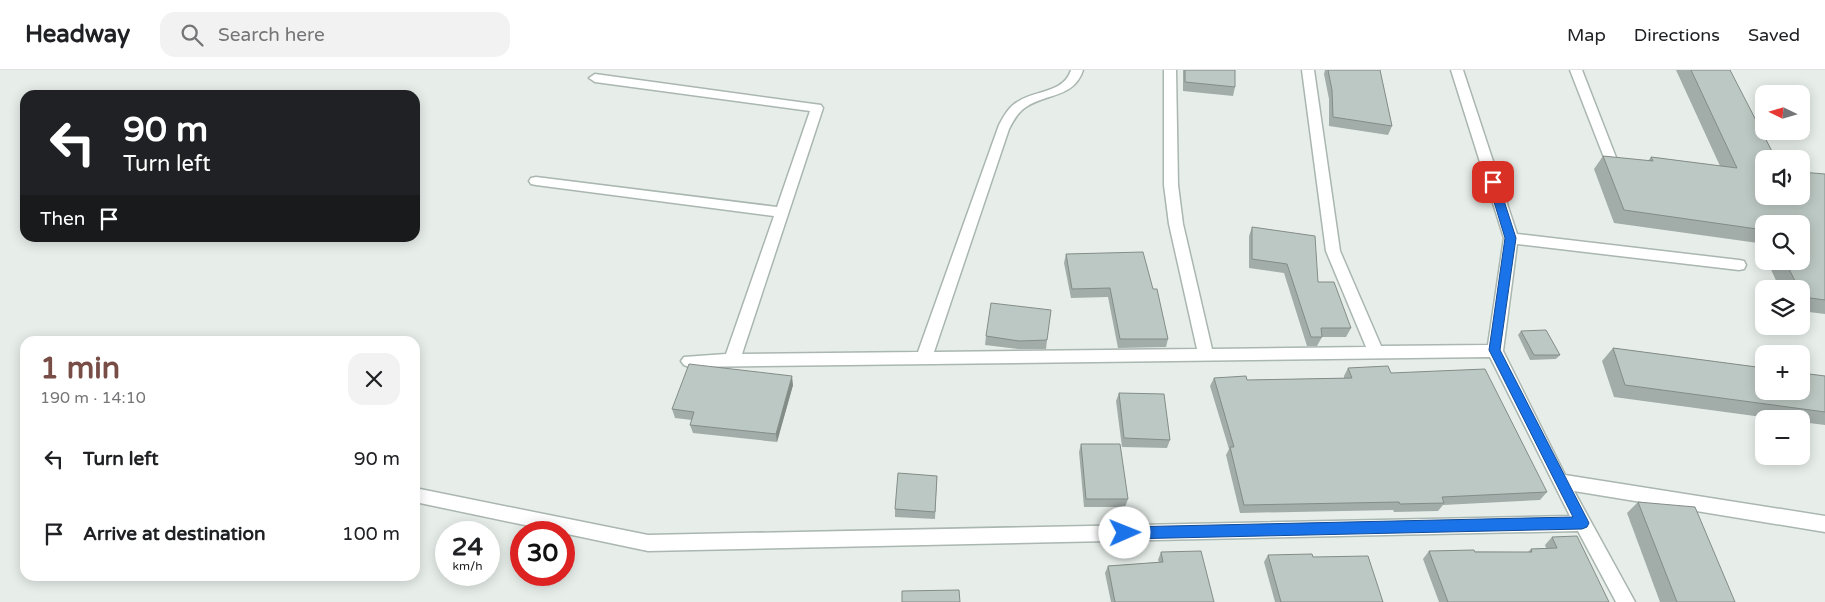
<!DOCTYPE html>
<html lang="en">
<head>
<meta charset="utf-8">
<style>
	:root { --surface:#fff; --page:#f2f2f2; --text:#202124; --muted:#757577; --line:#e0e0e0; --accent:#774d46 }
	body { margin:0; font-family:"Varela Round",sans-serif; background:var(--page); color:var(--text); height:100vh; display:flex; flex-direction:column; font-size:19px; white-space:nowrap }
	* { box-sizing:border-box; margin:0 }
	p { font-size:16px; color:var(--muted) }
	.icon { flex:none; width:28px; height:28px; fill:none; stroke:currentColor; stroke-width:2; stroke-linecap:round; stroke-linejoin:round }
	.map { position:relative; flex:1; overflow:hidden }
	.sheet { position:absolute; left:20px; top:266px; width:400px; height:245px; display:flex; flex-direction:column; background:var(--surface); border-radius:15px; box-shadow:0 2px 12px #0003 }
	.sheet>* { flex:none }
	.hud { position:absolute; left:20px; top:20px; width:400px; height:152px; border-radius:15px; box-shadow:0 2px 12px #0003; background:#202124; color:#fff; overflow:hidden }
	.needle { width:32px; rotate:275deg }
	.buttons { position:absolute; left:1755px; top:15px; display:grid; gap:10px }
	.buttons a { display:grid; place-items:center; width:55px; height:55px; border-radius:10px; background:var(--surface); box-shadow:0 2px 12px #0003; font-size:25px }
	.speed { position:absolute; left:435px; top:451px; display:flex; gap:10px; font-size:25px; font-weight:700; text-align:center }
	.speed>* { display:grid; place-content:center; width:65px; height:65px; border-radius:50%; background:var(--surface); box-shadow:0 2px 12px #0003; line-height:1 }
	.speed small { font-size:12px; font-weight:400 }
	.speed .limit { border:8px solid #d22; background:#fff; color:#111 }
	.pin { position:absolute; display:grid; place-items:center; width:42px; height:42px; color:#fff; margin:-21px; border-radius:10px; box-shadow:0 2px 8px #0006 }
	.me { position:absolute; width:55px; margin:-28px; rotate:89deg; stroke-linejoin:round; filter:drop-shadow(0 0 4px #0008) }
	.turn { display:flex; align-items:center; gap:18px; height:105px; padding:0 20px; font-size:22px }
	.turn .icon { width:65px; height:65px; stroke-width:2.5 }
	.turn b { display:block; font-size:35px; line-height:42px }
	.then { display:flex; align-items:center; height:48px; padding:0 20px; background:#0003; gap:10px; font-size:19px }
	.round { display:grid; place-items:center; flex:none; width:52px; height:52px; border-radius:15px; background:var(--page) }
	.overview { display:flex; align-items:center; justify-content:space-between; height:85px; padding:0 20px }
	h1 { font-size:30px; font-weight:800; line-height:38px; color:var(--accent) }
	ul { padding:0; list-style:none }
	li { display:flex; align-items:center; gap:15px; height:75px; padding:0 20px }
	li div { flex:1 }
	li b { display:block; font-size:19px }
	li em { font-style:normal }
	header { display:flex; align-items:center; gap:30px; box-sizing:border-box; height:70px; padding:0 25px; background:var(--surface); border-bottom:1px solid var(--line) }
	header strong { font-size:24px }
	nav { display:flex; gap:28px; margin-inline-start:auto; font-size:18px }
	.search { width:350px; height:45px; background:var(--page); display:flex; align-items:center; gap:12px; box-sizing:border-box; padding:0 18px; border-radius:15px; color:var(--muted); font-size:19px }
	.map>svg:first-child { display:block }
</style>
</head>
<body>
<header>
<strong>Headway</strong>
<div class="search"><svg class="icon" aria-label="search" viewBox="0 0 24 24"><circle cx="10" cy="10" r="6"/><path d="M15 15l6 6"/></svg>Search here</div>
<nav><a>Map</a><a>Directions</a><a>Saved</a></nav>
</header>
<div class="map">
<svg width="1825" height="532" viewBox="0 0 1825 532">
	<rect width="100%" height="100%" fill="#e7eeea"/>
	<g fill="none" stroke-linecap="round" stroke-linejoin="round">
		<!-- minor casing -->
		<g stroke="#aab6b0" stroke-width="3">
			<g id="minor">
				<path d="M1071,0H1083C1074,28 1047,23 1026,37C1018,42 1013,51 1009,59L934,282L1197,279L1169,154L1164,115V0H1176L1178,115L1183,154L1212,279L1366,277L1326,181L1302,0H1314L1340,181L1381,276L1488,275L1504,168L1451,0H1463L1517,164L1739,190L1744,191L1746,195L1744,199L1739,200L1517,174L1503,281L1565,405L1825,446V462L1574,421L1635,532H1616L1578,461L648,481L415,432V418L648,465L1570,446L1490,287L689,297L684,295L681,291L684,287L726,284L774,146L536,115L531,114L529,111L531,108L536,107L777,137L810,41L595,12L589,8L595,4L821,35L823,38L742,284L918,282L999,55C1004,46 1009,36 1019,31C1036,20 1064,23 1071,0Z"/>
				<path d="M1570,0H1582L1617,90L1616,93H1606L1605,90Z"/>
			</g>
		</g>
		<!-- minor -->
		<use href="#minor" fill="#fff" fill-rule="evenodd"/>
	</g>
	<!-- wall -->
	<g fill="#a2aca8">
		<path d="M1183,0H1235V17L1233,26L1183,21Z"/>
		<path d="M1325,0H1380L1392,56L1388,65L1329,56V29L1324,4Z"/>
		<path d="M1676,0H1730L1764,126L1825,104V244L1801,241V219H1780L1767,191H1801L1764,154V185L1758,173L1614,153L1594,99L1603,86L1648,91L1651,87L1720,96Z"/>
		<path d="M1252,157L1318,212L1351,258L1346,267H1322L1317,276H1307L1284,203L1249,198V166Z"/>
		<path d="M1066,184L1153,219L1168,269L1166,277L1118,278L1108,227L1071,228L1064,193Z"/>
		<path d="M1521,261L1560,285L1556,289L1530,290L1518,265Z"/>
		<path d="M986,266L1047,270L1046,279H1018L985,275Z"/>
		<path d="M1613,278L1825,306V355L1801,352V349H1777L1614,327L1602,291Z"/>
		<path d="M1348,298L1391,303L1547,422L1540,430L1443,435L1438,441L1394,442L1393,440L1240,443L1226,385L1229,379L1210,316L1214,308L1247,310L1344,308V306Z"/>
		<path d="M793,315L777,372L693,363L690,355L692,350L675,348L672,339Z"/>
		<path d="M1119,323L1170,370L1167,378L1122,377L1116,331Z"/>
		<path d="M1081,374L1128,429L1125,437H1084L1079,382Z"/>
		<path d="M937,406L935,449L895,447V439Z"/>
		<path d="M1638,432L1735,532H1660L1627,443Z"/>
		<path d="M1552,467L1609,532H1439L1423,489L1429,481L1528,482L1531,479L1546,478L1545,475Z"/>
		<path d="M1161,482L1214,532H1111L1105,503L1108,496L1159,492L1158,490Z"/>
		<path d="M1268,485L1313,487L1383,532H1275L1264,492Z"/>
	</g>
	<!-- shaded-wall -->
	<path fill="#848c88" d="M792,306L793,315L777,372L776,364Z"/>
	<!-- building -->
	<g fill="#bcc8c3" stroke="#848c88">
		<path d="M1185,0H1235V17L1185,12Z"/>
		<path d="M1328,0H1380L1392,56L1333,47L1332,20Z"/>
		<path d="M1691,0H1730L1776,89H1764V126H1801V102L1825,104V230L1803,227L1801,224V219H1799L1785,191H1801V154H1764V160L1624,140L1603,86L1653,91L1651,87L1737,98Z"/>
		<path d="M1252,157L1315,166L1318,212H1334L1351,258H1321L1322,267H1311L1287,194L1252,189Z"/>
		<path d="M1143,182L1153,219H1157L1168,269H1120L1110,218L1072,219L1066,184Z"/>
		<path d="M991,233L1051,240L1047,270L1019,271L986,266Z"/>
		<path d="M1546,260L1560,285H1534L1521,261Z"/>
		<path d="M1613,278L1764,298V321H1801V303L1825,306V342L1625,315Z"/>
		<path d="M689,294L792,306L776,364L690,355L694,342L672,339Z"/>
		<path d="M1388,296L1391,303L1485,299L1547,422L1442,427L1444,433L1400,434L1399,432L1244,435L1230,377H1234L1214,308L1246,306L1247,310L1352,308L1348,298Z"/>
		<path d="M1119,323L1164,324L1170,370L1124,368Z"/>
		<path d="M1081,374H1120L1128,429H1086Z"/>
		<path d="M898,403L937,406L935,442L895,439Z"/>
		<path d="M1638,432L1695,437L1735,532H1677Z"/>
		<path d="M1577,466L1609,532H1448L1429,481L1474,480L1475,482H1532L1531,479L1557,478L1552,467Z"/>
		<path d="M1201,481L1214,532H1115L1108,496L1163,492L1161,482Z"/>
		<path d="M1312,484L1313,487L1368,486L1383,532H1281L1268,485Z"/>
		<path d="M959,520L960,532H902V521Z"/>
	</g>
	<!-- route -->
	<path fill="#1a73e8" stroke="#114b97" d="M1493,108L1498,112L1516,168L1500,280L1587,449L1589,453L1587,457L1582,459L1125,469L1120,467L1118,463L1120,459L1125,457L1573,447L1489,280L1505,168L1488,112Z"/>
</svg>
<div class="buttons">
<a><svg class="needle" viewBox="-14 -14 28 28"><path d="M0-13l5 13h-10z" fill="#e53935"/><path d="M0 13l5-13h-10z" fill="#757577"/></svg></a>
<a><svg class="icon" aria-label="sound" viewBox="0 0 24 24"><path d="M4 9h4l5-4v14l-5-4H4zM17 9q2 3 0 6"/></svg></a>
<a><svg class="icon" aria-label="search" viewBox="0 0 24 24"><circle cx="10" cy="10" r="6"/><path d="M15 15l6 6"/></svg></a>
<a><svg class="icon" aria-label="layers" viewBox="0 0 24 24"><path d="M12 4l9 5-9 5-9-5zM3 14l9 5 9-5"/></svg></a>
<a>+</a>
<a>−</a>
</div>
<div class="speed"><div>24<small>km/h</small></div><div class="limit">30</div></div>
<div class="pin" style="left:1493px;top:112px;background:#d93025"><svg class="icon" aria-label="arrive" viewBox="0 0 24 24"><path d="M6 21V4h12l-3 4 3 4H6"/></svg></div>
<svg class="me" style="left:1125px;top:463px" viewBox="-20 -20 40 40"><circle r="19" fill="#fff"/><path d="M0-13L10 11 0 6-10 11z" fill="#1a73e8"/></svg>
<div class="hud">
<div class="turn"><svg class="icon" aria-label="left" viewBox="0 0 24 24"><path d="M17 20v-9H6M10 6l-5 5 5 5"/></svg><div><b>90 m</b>Turn left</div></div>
<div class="then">Then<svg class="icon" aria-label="arrive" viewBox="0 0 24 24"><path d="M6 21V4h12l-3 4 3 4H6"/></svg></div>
</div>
<section class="sheet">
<div class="overview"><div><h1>1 min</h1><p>190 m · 14:10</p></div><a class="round"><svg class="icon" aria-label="close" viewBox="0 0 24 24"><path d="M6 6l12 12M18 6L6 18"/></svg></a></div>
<ul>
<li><svg class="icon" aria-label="left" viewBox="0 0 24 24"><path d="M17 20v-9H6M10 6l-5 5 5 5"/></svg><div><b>Turn left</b></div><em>90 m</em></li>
<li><svg class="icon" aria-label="arrive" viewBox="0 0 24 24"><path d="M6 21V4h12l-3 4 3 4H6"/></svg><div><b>Arrive at destination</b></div><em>100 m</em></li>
</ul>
</section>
</div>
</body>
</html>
